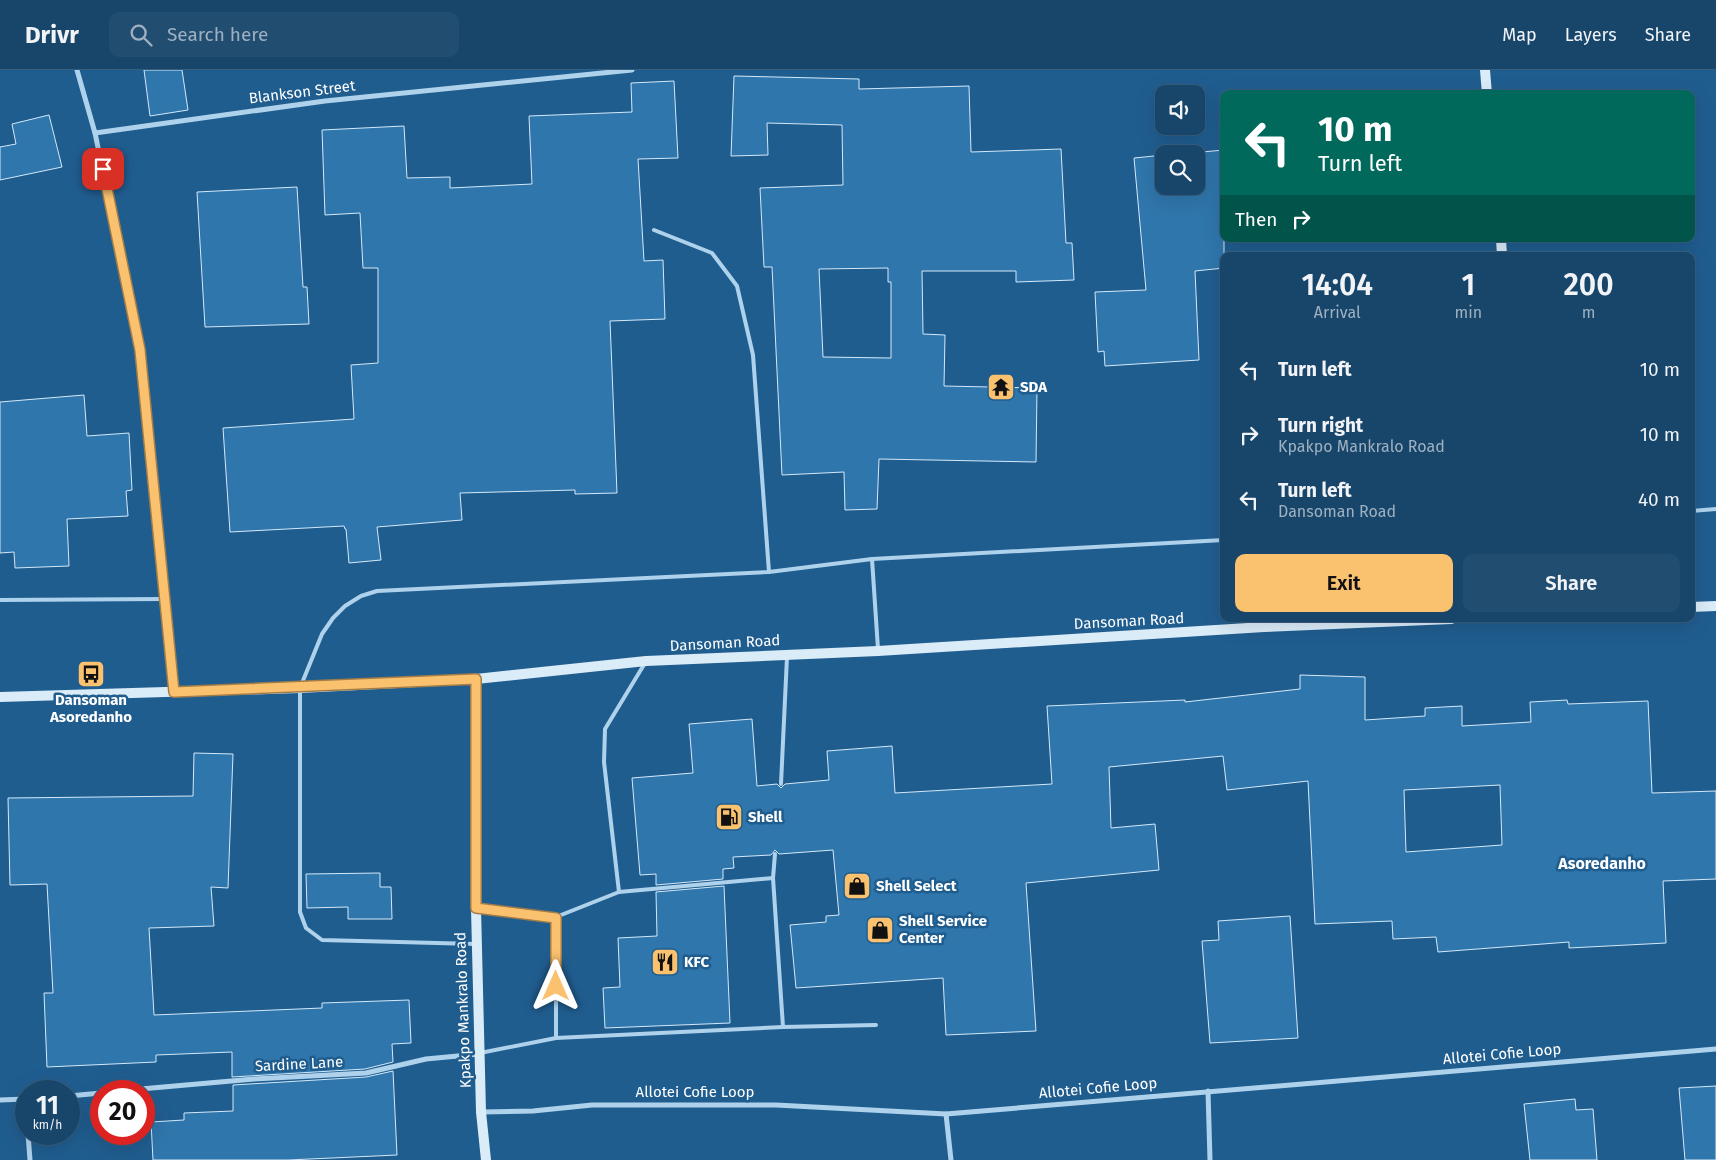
<!DOCTYPE html>
<html lang="en">
<head>
<meta charset="utf-8">
<style>
	:root { --surface:#18466b; --page:#214d71; --text:#f1f3f6; --muted:#9fb1c1; --line:#365e7e; --accent:#fac16f }
	body { margin:0; font-family:"Fira Sans",sans-serif; background:var(--page); color:var(--text); height:100vh; display:flex; flex-direction:column; font-size:19px; white-space:nowrap }
	* { box-sizing:border-box; margin:0 }
	p { font-size:16px; color:var(--muted) }
	.icon { flex:none; width:28px; height:28px; fill:none; stroke:currentColor; stroke-width:2; stroke-linecap:round; stroke-linejoin:round }
	.map { position:relative; flex:1; overflow:hidden }
	.drawer { position:absolute; left:1220px; top:182px; width:475px; height:370px; display:flex; flex-direction:column; background:var(--surface); border-radius:10px; box-shadow:0 5px 20px #0002,0 0 0 1px var(--line) }
	.drawer>* { flex:none }
	.guide { position:absolute; left:1220px; top:20px; width:475px; height:152px; border-radius:10px; box-shadow:0 5px 20px #0002,0 0 0 1px var(--line); background:#00695c; color:#fff; overflow:hidden }
	.buttons { position:absolute; left:1155px; top:15px; display:grid; gap:10px }
	.buttons a { display:grid; place-items:center; width:50px; height:50px; border-radius:10px; background:var(--surface); box-shadow:0 5px 20px #0002,0 0 0 1px var(--line); font-size:25px }
	.speed { position:absolute; left:15px; top:1010px; display:flex; gap:10px; font-size:25px; font-weight:700; text-align:center }
	.speed>* { display:grid; place-content:center; width:65px; height:65px; border-radius:50%; background:var(--surface); box-shadow:0 5px 20px #0002,0 0 0 1px var(--line); line-height:1 }
	.speed small { font-size:12px; font-weight:400 }
	.speed .limit { border:8px solid #d22; background:#fff; color:#111 }
	.pin { position:absolute; display:grid; place-items:center; width:42px; height:42px; color:#fff; margin:-21px; border-radius:10px; box-shadow:0 2px 8px #0006 }
	.me { position:absolute; width:55px; margin:-28px; rotate:0deg; stroke-linejoin:round; filter:drop-shadow(0 0 4px #0008) }
	.turn { display:flex; align-items:center; gap:18px; height:105px; padding:0 15px; font-size:22px }
	.turn .icon { width:65px; height:65px; stroke-width:2.5 }
	.turn b { display:block; font-size:35px; line-height:42px }
	.then { display:flex; align-items:center; height:48px; padding:0 15px; background:#0003; gap:10px; font-size:19px }
	.eta { display:flex; justify-content:space-evenly; align-items:center; height:85px; text-align:center }
	.eta b { font-size:30px; font-weight:600; line-height:35px }
	.action { display:flex; gap:10px; margin-top:auto; padding:10px 15px }
	.action a { flex:1; height:58px; border-radius:10px; background:var(--accent); color:#111; font-size:20px; font-weight:600; line-height:58px; text-align:center }
	.action a+a { background:var(--page); color:var(--text) }
	ul { padding:0; list-style:none }
	li { display:flex; align-items:center; gap:15px; height:65px; padding:0 15px }
	li div { flex:1 }
	li b { display:block; font-size:19px }
	li em { font-style:normal }
	header { display:flex; align-items:center; gap:30px; box-sizing:border-box; height:70px; padding:0 25px; background:var(--surface); border-bottom:1px solid var(--line) }
	header strong { font-size:24px }
	nav { display:flex; gap:28px; margin-inline-start:auto; font-size:18px }
	.search { width:350px; height:45px; background:var(--page); display:flex; align-items:center; gap:12px; box-sizing:border-box; padding:0 18px; border-radius:10px; color:var(--muted); font-size:19px }
	.map>svg:first-child { display:block }
</style>
</head>
<body>
<header>
<strong>Drivr</strong>
<div class="search"><svg class="icon" aria-label="search" viewBox="0 0 24 24"><circle cx="10" cy="10" r="6"/><path d="M15 15l6 6"/></svg>Search here</div>
<nav><a>Map</a><a>Layers</a><a>Share</a></nav>
</header>
<div class="map">
<svg width="1716" height="1090" viewBox="0 0 1716 1090">
	<rect width="100%" height="100%" fill="#205d8f"/>
	<!-- building -->
	<g fill="#2f76ac" stroke="#d4e9f9" fill-rule="evenodd">
		<path d="M144,0H182L188,40L150,46Z"/>
		<path d="M734,6L859,9V19L969,16L971,82L1061,79L1066,173H1072L1074,210L1016,212V201H922L923,264L945,265L944,316L1037,318L1036,392L879,389L877,439L845,440L844,402L782,405L772,197H764L760,118L843,115L842,55L767,53L768,85L731,86ZM888,198V212H891V288L823,287L819,199Z"/>
		<path d="M674,11L678,88L638,89L644,191L663,190L665,249L610,251L617,423L575,424V420L460,423L462,450L377,457L381,490L349,493L346,459H345L344,456L230,462L223,358L354,349L351,295L378,293V198H363L360,143L325,145L322,60L404,56L407,108L450,107V118L532,114L529,46L632,42L631,13Z"/>
		<path d="M49,45L62,97L0,110V77L16,74L12,54Z"/>
		<path d="M1224,80V198L1195,201L1199,290L1105,296L1104,281L1098,282L1095,222L1146,220L1134,88L1164,85V116H1196V84H1180Z"/>
		<path d="M297,117L303,217H307L309,254L205,257L197,122Z"/>
		<path d="M84,325L87,366L129,363L132,420L126,421L128,446L67,449L69,496L15,498L14,482L0,483V332Z"/>
		<path d="M1300,605L1365,607V650L1425,646V638L1462,636V656L1531,652L1530,632L1567,630L1568,634L1648,631L1652,723L1716,721V809L1663,811L1666,873L1569,878V872L1438,882L1436,867L1393,869L1392,851L1315,854L1308,711L1227,720L1223,686L1109,697L1111,758L1155,754L1159,800L1026,813L1036,961L946,965L943,908L796,918L790,855L826,852V846L839,845L833,780L779,784L775,780L771,785L733,787L734,798L723,799V809L656,815V804L640,805L632,708L693,703L689,654L752,649L757,716L777,714L781,718L785,714L829,710L827,681L892,676L895,723L1052,714L1047,636L1185,630V632L1300,619ZM1500,715L1502,775L1406,782L1404,720Z"/>
		<path d="M194,683L233,684L228,818L211,817L214,856L149,858L154,945L322,938V933L409,930L411,973L392,974L393,992L365,999L232,1007V982L156,985V992L47,997L44,923H53L47,814L10,815L8,728L193,726Z"/>
		<path d="M380,803V817H391L392,849H348V837L307,838L306,804Z"/>
		<path d="M724,816L730,953L605,958L603,918L620,917L618,868L657,866L656,822Z"/>
		<path d="M1290,846L1298,968L1210,973L1202,871L1219,870L1218,851Z"/>
		<path d="M393,1001L397,1085L288,1090H153L151,1052L184,1050V1043L233,1041V1015L366,1007Z"/>
		<path d="M1716,1016V1090H1685L1679,1018Z"/>
		<path d="M1575,1029L1576,1040L1593,1039L1597,1090H1530L1524,1034Z"/>
	</g>
	<g fill="none" stroke-linecap="round" stroke-linejoin="round">
		<!-- lane -->
		<g stroke="#afd2ec" stroke-width="4">
			<path d="M654,160L712,183L737,216L753,285L769,502"/>
			<path d="M1691,441L1716,439"/>
			<path d="M872,489L878,579"/>
			<path d="M0,530L165,529"/>
			<path d="M781,714L787,587"/>
			<path d="M775,784L773,808L783,957"/>
			<path d="M619,822L604,692L605,659L645,593"/>
			<path d="M476,838L556,847L619,822L773,808"/>
			<path d="M556,847V968"/>
			<path d="M475,874L322,870L306,858L300,842V618L322,564L333,548L345,536L361,526L377,521L769,502L872,489L1224,470"/>
			<path d="M480,983L556,968L783,957L876,955"/>
		</g>
		<!-- street -->
		<g stroke="#afd2ec" stroke-width="5">
			<path d="M77,0L95,63L140,280L175,622"/>
			<path d="M95,63L325,31L632,0"/>
			<path d="M118,1021L254,1009L366,1003L426,989L479,984"/>
			<path d="M1208,1021L1210,1090"/>
			<path d="M69,1026L101,1023"/>
			<path d="M25,1029L26,1040"/>
			<path d="M0,1030L26,1029"/>
			<path d="M481,1042L533,1041L592,1035H776L946,1044L1716,979"/>
			<path d="M946,1044L951,1090"/>
			<path d="M28,1064L30,1090"/>
		</g>
		<!-- secondary -->
		<g stroke="#dbecf9" stroke-width="10">
			<path d="M1485,0L1487,24"/>
			<path d="M1501,169L1502,186"/>
			<path d="M1691,537L1716,536"/>
			<path d="M476,609V838L481,1042L486,1090"/>
			<path d="M0,627L300,618L476,609L646,591L878,581L1264,557L1451,549"/>
		</g>
	</g>
	<g fill="none" stroke-linecap="round" stroke-linejoin="round">
		<!-- route casing -->
		<g stroke="#a27d48" stroke-width="12">
			<path id="route" d="M103,99L140,280L174,622L476,609V838L556,848V916"/>
		</g>
		<!-- route -->
		<use href="#route" stroke="#fac16f" stroke-width="9"/>
	</g>
	<!-- icons -->
	<defs>
		<g id="temple-square" transform="scale(1.4375)"><rect x="-9" y="-9" width="18" height="18" rx="4" fill="#fac16f" stroke="#205d8f"/><path d="M0-6L5-2H3V0L6.5 2.5H4V6H1.5V3h-3V6H-4V2.5H-6.5L-3 0V-2H-5Z" fill="#111"/></g>
		<g id="bus-square" transform="scale(1.4375)"><rect x="-9" y="-9" width="18" height="18" rx="4" fill="#fac16f" stroke="#205d8f"/><path d="M-5-6H5V4H4V6H2V4H-2V6H-4V4H-5ZM-3.5-4V0h7V-4ZM-3.5 1.2v1.5H-2V1.2ZM2 1.2v1.5H3.5V1.2Z" fill="#111"/></g>
		<g id="fuel-square" transform="scale(1.4375)"><rect x="-9" y="-9" width="18" height="18" rx="4" fill="#fac16f" stroke="#205d8f"/><path d="M-5.5-6h7V0h2V4h1.3V-2.5L3-4.5l.8-.8L6-3V5H2.5V1h-1V6h-7ZM-4.2-4.7v3.2H.2V-4.7Z" fill="#111"/></g>
		<g id="shop-square" transform="scale(1.4375)"><rect x="-9" y="-9" width="18" height="18" rx="4" fill="#fac16f" stroke="#205d8f"/><path d="M-5-2.5h2.3a2.7 3.5 0 0 1 5.4 0H5L5.5 6h-11ZM-1.5-2.5h3a1.5 2.3 0 0 0-3 0Z" fill="#111"/></g>
		<g id="restaurant-square" transform="scale(1.4375)"><rect x="-9" y="-9" width="18" height="18" rx="4" fill="#fac16f" stroke="#205d8f"/><path d="M-5-6h1v4h1v-4h1v4h1v-4h1v5L-1.5 .5V6h-2V.5L-5-1ZM5-6V6H3V1.5H1.5Q1.5-4 5-6Z" fill="#111"/></g>
	</defs>
	<g fill-rule="evenodd">
		<use href="#temple-square" x="1001" y="317"/>
		<use href="#bus-square" x="91" y="604"/>
		<use href="#fuel-square" x="729" y="747"/>
		<use href="#shop-square" x="857" y="816"/>
		<use href="#shop-square" x="880" y="860"/>
		<use href="#restaurant-square" x="665" y="892"/>
	</g>
	<g text-anchor="middle" dominant-baseline="central" stroke-width="5" stroke-linejoin="round" paint-order="stroke">
		<!-- street labels -->
		<g font-size="15" fill="#fff" stroke="#205d8f">
			<text transform="translate(302 22) rotate(-7)">Blankson Street</text>
			<text transform="translate(1129 551) rotate(-3)">Dansoman Road</text>
			<text transform="translate(725 573) rotate(-3)">Dansoman Road</text>
			<text transform="translate(463 940) rotate(-92)">Kpakpo Mankralo Road</text>
			<text transform="translate(1502 984) rotate(-5)">Allotei Cofie Loop</text>
			<text transform="translate(299 994) rotate(-3)">Sardine Lane</text>
			<text transform="translate(1098 1018) rotate(-5)">Allotei Cofie Loop</text>
			<text x="695" y="1022">Allotei Cofie Loop</text>
		</g>
		<!-- poi labels -->
		<g font-size="15" font-weight="bold" fill="#fff" stroke="#205d8f" text-anchor="start">
			<text x="1020" y="317">SDA</text>
			<text x="91" y="630" text-anchor="middle">Dansoman<tspan x="91" dy="17">Asoredanho</tspan></text>
			<text x="748" y="747">Shell</text>
			<text x="876" y="816">Shell Select</text>
			<text x="899" y="851">Shell Service<tspan x="899" dy="17">Center</tspan></text>
			<text x="684" y="892">KFC</text>
		</g>
		<!-- neighbourhood labels -->
		<g font-size="16" font-weight="bold" fill="#fff" stroke="#205d8f">
			<text x="1602" y="793">Asoredanho</text>
		</g>
	</g>
</svg>
<div class="buttons">
<a><svg class="icon" aria-label="sound" viewBox="0 0 24 24"><path d="M4 9h4l5-4v14l-5-4H4zM17 9q2 3 0 6"/></svg></a>
<a><svg class="icon" aria-label="search" viewBox="0 0 24 24"><circle cx="10" cy="10" r="6"/><path d="M15 15l6 6"/></svg></a>
</div>
<div class="speed"><div>11<small>km/h</small></div><div class="limit">20</div></div>
<div class="pin" style="left:103px;top:99px;background:#d93025"><svg class="icon" aria-label="arrive" viewBox="0 0 24 24"><path d="M6 21V4h12l-3 4 3 4H6"/></svg></div>
<svg class="me" style="left:556px;top:916px" viewBox="-20 -20 40 40"><path d="M0-17L14 15 0 8-14 15z" fill="#fac16f" stroke="#fff" stroke-width="4"/></svg>
<div class="guide">
<div class="turn"><svg class="icon" aria-label="left" viewBox="0 0 24 24"><path d="M17 20v-9H6M10 6l-5 5 5 5"/></svg><div><b>10 m</b>Turn left</div></div>
<div class="then">Then<svg class="icon" aria-label="right" viewBox="0 0 24 24"><path d="M7 20v-9h11M14 6l5 5-5 5"/></svg></div>
</div>
<section class="drawer">
<div class="eta">
<div><b>14:04</b><p>Arrival</p></div>
<div><b>1</b><p>min</p></div>
<div><b>200</b><p>m</p></div>
</div>
<ul>
<li><svg class="icon" aria-label="left" viewBox="0 0 24 24"><path d="M17 20v-9H6M10 6l-5 5 5 5"/></svg><div><b>Turn left</b></div><em>10 m</em></li>
<li><svg class="icon" aria-label="right" viewBox="0 0 24 24"><path d="M7 20v-9h11M14 6l5 5-5 5"/></svg><div><b>Turn right</b><p>Kpakpo Mankralo Road</p></div><em>10 m</em></li>
<li><svg class="icon" aria-label="left" viewBox="0 0 24 24"><path d="M17 20v-9H6M10 6l-5 5 5 5"/></svg><div><b>Turn left</b><p>Dansoman Road</p></div><em>40 m</em></li>
</ul>
<div class="action"><a>Exit</a><a>Share</a></div>
</section>
</div>
</body>
</html>
